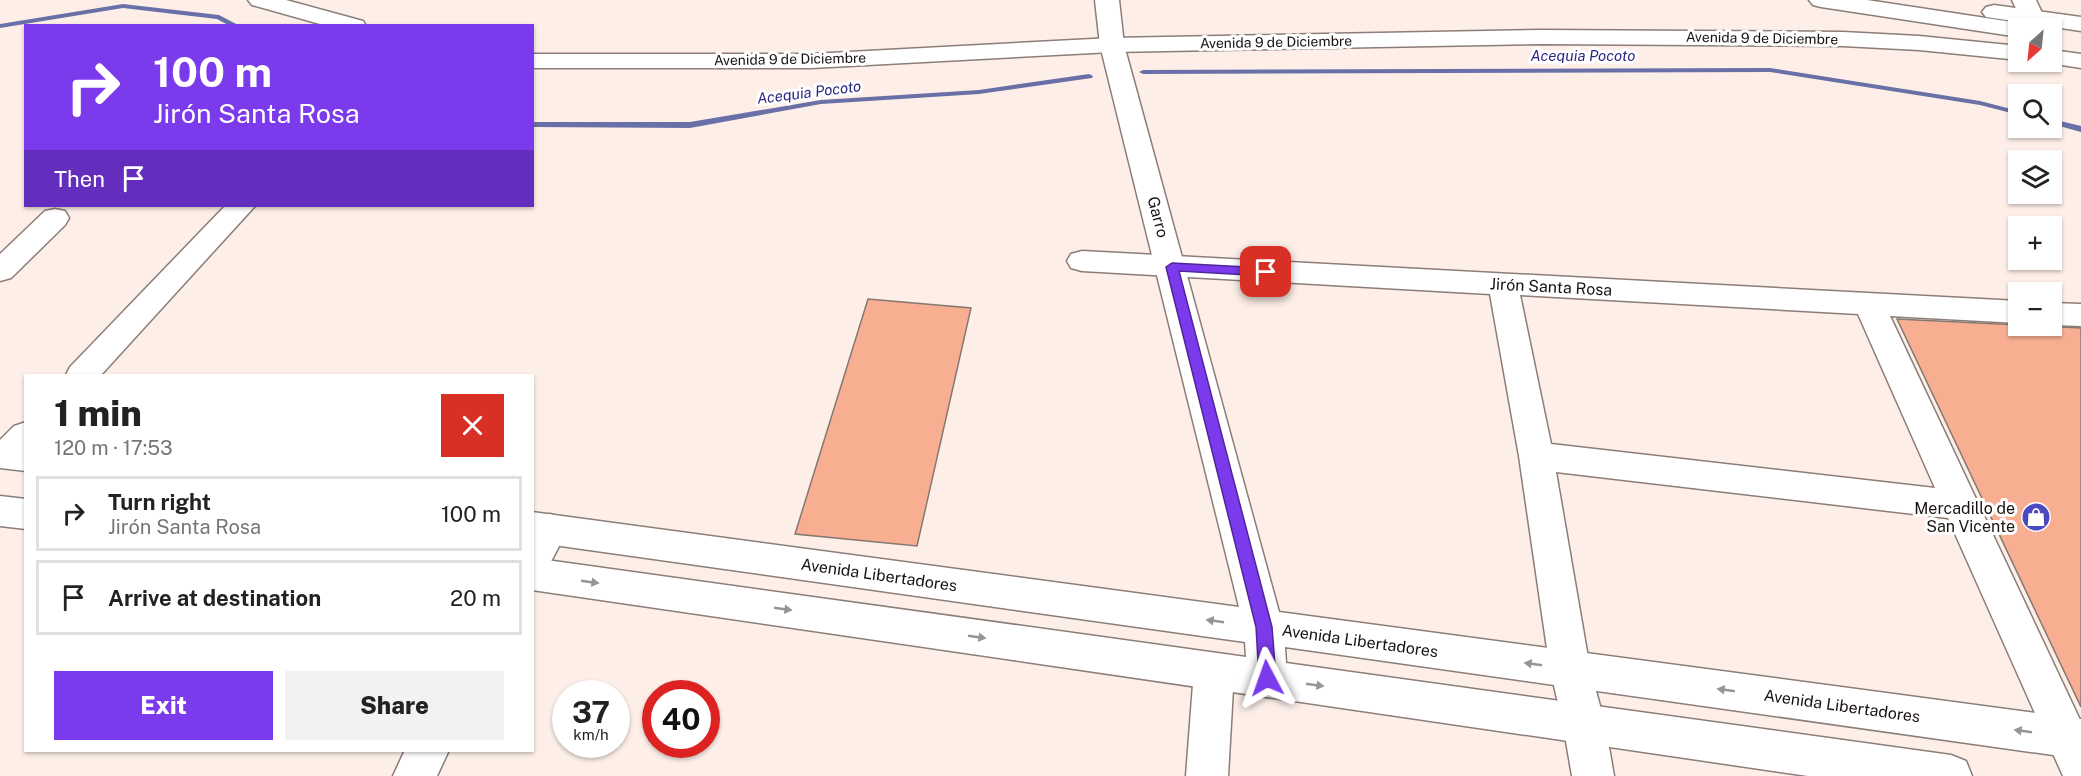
<!DOCTYPE html>
<html lang="en">
<head>
<meta charset="utf-8">
<style>
	:root { --surface:#fff; --page:#f2f2f2; --text:#222; --muted:#767676; --line:#e0e0e0; --accent:#7c3aed }
	body { margin:0; font-family:"Public Sans",sans-serif; background:var(--page); color:var(--text); height:100vh; display:flex; flex-direction:column; font-size:22px; white-space:nowrap }
	* { box-sizing:border-box; margin:0 }
	p { font-size:20px; color:var(--muted) }
	.icon { flex:none; width:33px; height:33px; fill:none; stroke:currentColor; stroke-width:2; stroke-linecap:round; stroke-linejoin:round }
	.map { position:relative; flex:1; overflow:hidden }
	.sheet { position:absolute; left:24px; top:374px; width:510px; height:378px; display:flex; flex-direction:column; background:var(--surface); border-radius:0px; box-shadow:0 2px 4px #0004 }
	.sheet>* { flex:none }
	.banner { position:absolute; left:24px; top:24px; width:510px; height:183px; border-radius:0px; box-shadow:0 2px 4px #0004; background:#7c3aed; color:#fff; overflow:hidden }
	.needle { width:39px; rotate:207deg }
	.fabs { position:absolute; left:2008px; top:18px; display:grid; gap:12px }
	.fabs a { display:grid; place-items:center; width:54px; height:54px; border-radius:0px; background:var(--surface); box-shadow:0 2px 4px #0004; font-size:30px }
	.speed { position:absolute; left:552px; top:680px; display:flex; gap:12px; font-size:30px; font-weight:700; text-align:center }
	.speed>* { display:grid; place-content:center; width:78px; height:78px; border-radius:50%; background:var(--surface); box-shadow:0 2px 4px #0004; line-height:1 }
	.speed small { font-size:15px; font-weight:400 }
	.speed .limit { border:9px solid #d22; background:#fff; color:#111 }
	.pin { position:absolute; display:grid; place-items:center; width:51px; height:51px; color:#fff; margin:-26px; border-radius:12px; box-shadow:0 3px 9px #0006 }
	.me { position:absolute; width:66px; margin:-33px; rotate:356deg; stroke-linejoin:round; filter:drop-shadow(0 0 4px #0008) }
	.turn { display:flex; align-items:center; gap:21px; height:126px; padding:0 30px; font-size:27px }
	.turn .icon { width:78px; height:78px; stroke-width:2.5 }
	.turn b { display:block; font-size:42px; line-height:51px }
	.then { display:flex; align-items:center; height:57px; padding:0 30px; background:#0003; gap:12px; font-size:22px }
	.round { display:grid; place-items:center; flex:none; width:63px; height:63px; border-radius:0px; background:var(--page) }
	.overview { display:flex; align-items:center; justify-content:space-between; height:102px; padding:0 30px }
	h1 { font-size:36px; font-weight:800; line-height:45px }
	.action { display:flex; gap:12px; margin-top:auto; padding:12px 30px }
	.action a { flex:1; height:69px; border-radius:0px; background:var(--accent); color:#fff; font-size:24px; font-weight:800; line-height:69px; text-align:center }
	.action a+a { background:var(--page); color:var(--text) }
	ul { padding:0; list-style:none }
	li { display:flex; align-items:center; gap:18px; height:75px; margin:0 12px 9px; padding:0 18px; border:3px solid var(--line); border-radius:0px }
	li div { flex:1 }
	li b { display:block; font-size:22px }
	li em { font-style:normal }
	.map>svg:first-child { display:block }
</style>
</head>
<body>
<div class="map">
<svg width="2081" height="776" viewBox="0 0 2081 776">
	<rect width="100%" height="100%" fill="#fdeee8"/>
	<g fill="none" stroke-linecap="round" stroke-linejoin="round">
		<!-- stream -->
		<g fill="#696fa7" fill-rule="evenodd">
			<path d="M123,4L219,15L240,26H230L217,19L123,8L0,28V24Z"/>
			<path d="M1770,68L1980,101L2019,111V115L1980,105L1770,72L1143,74L1139,72L1143,70Z"/>
			<path d="M1089,74L1093,76L1092,78L979,94L821,104L690,128L532,127V122H690L821,100L979,90Z"/>
			<path d="M2052,119L2081,126V132L2052,124Z"/>
		</g>
	</g>
	<!-- building -->
	<g fill="#f8af91" stroke="#857772" stroke-width="1.5">
		<path d="M868,299L971,308L917,546L795,534Z"/>
		<path d="M1897,319L2081,328V707Z"/>
	</g>
	<g fill="none" stroke-linecap="round" stroke-linejoin="round">
		<!-- street casing -->
		<g stroke="#8b7d78" stroke-width="3">
			<g id="street">
				<path d="M248,0H286L363,21L366,26H327L252,5Z"/>
				<path d="M2012,0H2036L2049,28H2025Z"/>
				<path d="M1542,30L1843,32L1919,36L2019,46V60L1919,50L1843,46L1542,44L1112,52L811,68H532V54H811L1112,38Z"/>
				<path d="M2052,50L2081,54V68L2043,62H2052Z"/>
				<path d="M225,206H255L101,375H66L70,367Z"/>
				<path d="M55,209L65,211L69,218L65,225L11,278L0,281V254L45,211Z"/>
				<path d="M1082,251L2019,301V323L1890,316L2081,722V776H2063L1948,518L1556,472L1590,669L1605,724L1614,776H1572L1563,724L1550,669L1519,456L1490,294L1082,271L1071,268L1067,261L1071,254ZM1520,295L1858,314L1935,488L1551,444Z"/>
				<path d="M2052,303L2081,304V326L2052,325Z"/>
				<path d="M26,422V458C18,466 11,470 0,466V440L14,426Z"/>
				<path d="M550,514L563,518L568,529L545,573L532,578V526L537,518Z"/>
				<path d="M1214,653L1228,658L1234,671L1228,776H1186L1194,671L1200,658Z"/>
				<path d="M405,750H449L437,776H393Z"/>
			</g>
		</g>
		<!-- secondary casing -->
		<g stroke="#8b7d78" stroke-width="3">
			<g id="secondary">
				<path d="M1095,0H1119L1124,45L1279,612L2081,719V759L1285,647L1286,663L1951,755L1966,761L1972,776H1808L532,590V558L1246,657L1245,642L532,542V512L1239,607L1100,45Z"/>
				<path d="M0,440L26,443V471L0,468Z"/>
				<path d="M0,496L26,499V529L0,526Z"/>
			</g>
		</g>
		<!-- highway casing -->
		<g stroke="#8b7d78" stroke-width="3">
			<g id="highway">
				<path d="M1809,0H1867L2019,23L2027,25L2030,28H2019V37L1821,7L1813,5Z"/>
				<path d="M1994,5L2081,17V31L1986,17L1982,12L1986,7Z"/>
			</g>
		</g>
		<!-- street -->
		<use href="#street" fill="#fff" fill-rule="evenodd"/>
		<!-- secondary -->
		<use href="#secondary" fill="#fff" fill-rule="evenodd"/>
		<!-- highway -->
		<use href="#highway" fill="#fff" fill-rule="evenodd"/>
	</g>
	<!-- one-way arrows -->
	<defs><path id="oneway-solid" d="M-6-.8H1V-3.2L6.5 0L1 3.2V.8H-6Z" transform="scale(1.5)"/></defs>
	<g fill="#979594">
		<use href="#oneway-solid" transform="translate(590 582) rotate(8)"/>
		<use href="#oneway-solid" transform="translate(783 609) rotate(8)"/>
		<use href="#oneway-solid" transform="translate(1215 621) rotate(-172)"/>
		<use href="#oneway-solid" transform="translate(977 637) rotate(8)"/>
		<use href="#oneway-solid" transform="translate(1533 664) rotate(-172)"/>
		<use href="#oneway-solid" transform="translate(1315 685) rotate(8)"/>
		<use href="#oneway-solid" transform="translate(1726 690) rotate(-172)"/>
		<use href="#oneway-solid" transform="translate(2023 731) rotate(-172)"/>
	</g>
	<!-- route -->
	<path fill="#7c3aed" stroke="#51269a" stroke-width="1.5" d="M1172,263L1266,268L1273,272L1266,276L1179,271L1272,627L1276,678L1273,684L1267,686L1261,684L1259,678L1256,627L1166,267Z"/>
	<!-- icons -->
	<defs>
		<g id="shop-disc" transform="scale(1.5)"><circle r="9.5" fill="#4a49bf" stroke="#fff"/><path d="M-5-2.5h2.3a2.7 3.5 0 0 1 5.4 0H5L5.5 6h-11ZM-1.5-2.5h3a1.5 2.3 0 0 0-3 0Z" fill="#fff"/></g>
	</defs>
	<g fill-rule="evenodd">
		<use href="#shop-disc" x="2036" y="517"/>
	</g>
	<g text-anchor="middle" dominant-baseline="central" stroke-width="6" stroke-linejoin="round" paint-order="stroke">
		<!-- far-street labels -->
		<g font-size="14" fill="#181311" stroke="#fff">
			<text transform="translate(1762 38) rotate(1)">Avenida 9 de Diciembre</text>
			<text transform="translate(1276 42) rotate(-1)">Avenida 9 de Diciembre</text>
			<text transform="translate(790 59) rotate(-1)">Avenida 9 de Diciembre</text>
		</g>
		<!-- far-water labels -->
		<g font-size="15" font-style="italic" fill="#2c2783" stroke="#fff">
			<text x="1583" y="55">Acequia Pocoto</text>
			<text transform="translate(809 92) rotate(-7)">Acequia Pocoto</text>
		</g>
		<!-- street labels -->
		<g font-size="16" fill="#181311" stroke="#fff">
			<text transform="translate(1158 217) rotate(75)">Garro</text>
			<text transform="translate(1551 287) rotate(3)">Jirón Santa Rosa</text>
			<text transform="translate(879 575) rotate(8)">Avenida Libertadores</text>
			<text transform="translate(1360 641) rotate(8)">Avenida Libertadores</text>
			<text transform="translate(1842 706) rotate(8)">Avenida Libertadores</text>
		</g>
		<!-- poi labels -->
		<g font-size="16" fill="#181311" stroke="#fff" text-anchor="end">
			<text x="2015" y="508">Mercadillo de<tspan x="2015" dy="18">San Vicente</tspan></text>
		</g>
	</g>
</svg>
<div class="fabs">
<a><svg class="needle" viewBox="-14 -14 28 28"><path d="M0-13l5 13h-10z" fill="#e53935"/><path d="M0 13l5-13h-10z" fill="#767676"/></svg></a>
<a><svg class="icon" aria-label="search" viewBox="0 0 24 24"><circle cx="10" cy="10" r="6"/><path d="M15 15l6 6"/></svg></a>
<a><svg class="icon" aria-label="layers" viewBox="0 0 24 24"><path d="M12 4l9 5-9 5-9-5zM3 14l9 5 9-5"/></svg></a>
<a>+</a>
<a>−</a>
</div>
<div class="speed"><div>37<small>km/h</small></div><div class="limit">40</div></div>
<div class="pin" style="left:1266px;top:272px;background:#d93025"><svg class="icon" aria-label="arrive" viewBox="0 0 24 24"><path d="M6 21V4h12l-3 4 3 4H6"/></svg></div>
<svg class="me" style="left:1267px;top:678px" viewBox="-20 -20 40 40"><path d="M0-17L14 15 0 8-14 15z" fill="#7c3aed" stroke="#fff" stroke-width="4"/></svg>
<div class="banner">
<div class="turn"><svg class="icon" aria-label="right" viewBox="0 0 24 24"><path d="M7 20v-9h11M14 6l5 5-5 5"/></svg><div><b>100 m</b>Jirón Santa Rosa</div></div>
<div class="then">Then<svg class="icon" aria-label="arrive" viewBox="0 0 24 24"><path d="M6 21V4h12l-3 4 3 4H6"/></svg></div>
</div>
<section class="sheet">
<div class="overview"><div><h1>1 min</h1><p>120 m · 17:53</p></div><a class="round" style="background:#d93025;color:#fff"><svg class="icon" aria-label="close" viewBox="0 0 24 24"><path d="M6 6l12 12M18 6L6 18"/></svg></a></div>
<ul>
<li><svg class="icon" aria-label="right" viewBox="0 0 24 24"><path d="M7 20v-9h11M14 6l5 5-5 5"/></svg><div><b>Turn right</b><p>Jirón Santa Rosa</p></div><em>100 m</em></li>
<li><svg class="icon" aria-label="arrive" viewBox="0 0 24 24"><path d="M6 21V4h12l-3 4 3 4H6"/></svg><div><b>Arrive at destination</b></div><em>20 m</em></li>
</ul>
<div class="action"><a>Exit</a><a>Share</a></div>
</section>
</div>
</body>
</html>
